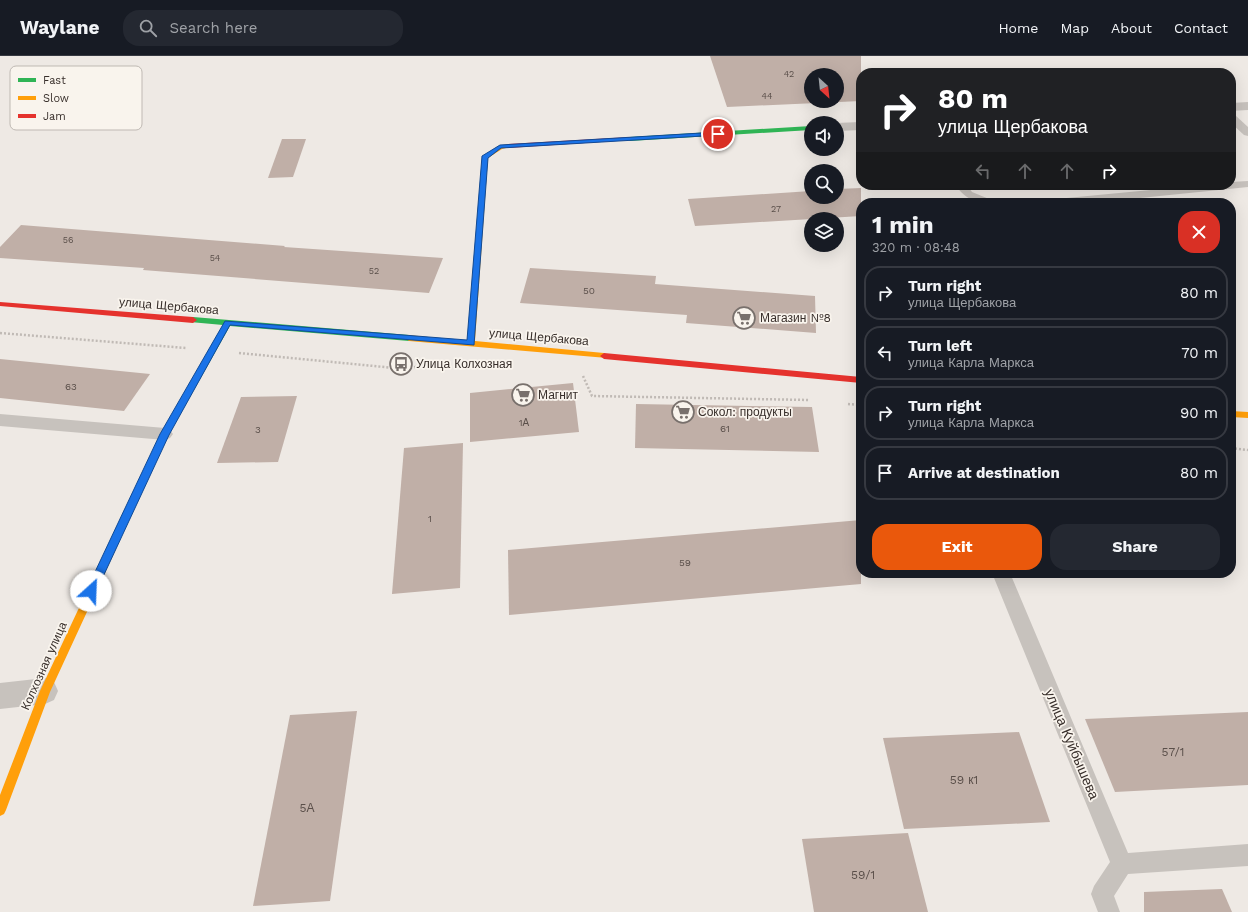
<!DOCTYPE html>
<html lang="en">
<head>
<meta charset="utf-8">
<style>
	:root { --surface:#171b24; --page:#242831; --text:#f1f3f6; --muted:#9ea1a6; --line:#363941; --accent:#ea580c }
	body { margin:0; font-family:"Work Sans",sans-serif; background:var(--page); color:var(--text); height:100vh; display:flex; flex-direction:column; font-size:15px; white-space:nowrap }
	* { box-sizing:border-box; margin:0 }
	p { font-size:13px; color:var(--muted) }
	.icon { flex:none; width:22px; height:22px; fill:none; stroke:currentColor; stroke-width:2; stroke-linecap:round; stroke-linejoin:round }
	.map { position:relative; flex:1; overflow:hidden }
	.side { position:absolute; left:856px; top:142px; width:380px; height:380px; display:flex; flex-direction:column; background:var(--surface); border-radius:16px; box-shadow:0 4px 16px #0002 }
	.side>* { flex:none }
	.top-card { position:absolute; left:856px; top:12px; width:380px; height:122px; border-radius:16px; box-shadow:0 4px 16px #0002; background:#202124; color:#fff; overflow:hidden }
	.needle { width:26px; rotate:153deg }
	.tools { position:absolute; left:804px; top:12px; display:grid; gap:8px }
	.tools a { display:grid; place-items:center; width:40px; height:40px; border-radius:50%; background:var(--surface); box-shadow:0 4px 16px #0002; font-size:20px }
	.pin { position:absolute; display:grid; place-items:center; width:34px; height:34px; color:#fff; margin:-17px; border:2px solid #fff; border-radius:50%; box-shadow:0 1px 4px #0007 }
	.me { position:absolute; width:44px; margin:-22px; rotate:25deg; stroke-linejoin:round; filter:drop-shadow(0 0 3px #0008) }
	.turn { display:flex; align-items:center; gap:14px; height:84px; padding:0 16px; font-size:18px }
	.turn .icon { width:52px; height:52px; stroke-width:2.5 }
	.turn b { display:block; font-size:28px; line-height:34px }
	.lanes { display:flex; align-items:center; height:38px; padding:0 16px; background:#0003; justify-content:center; gap:20px; direction:ltr }
	.lanes .off { opacity:.35 }
	.round { display:grid; place-items:center; flex:none; width:42px; height:42px; border-radius:16px; background:var(--page) }
	.overview { display:flex; align-items:center; justify-content:space-between; height:68px; padding:0 16px }
	h1 { font-size:24px; font-weight:700; line-height:30px }
	.button { display:flex; gap:8px; margin-top:auto; padding:8px 16px }
	.button a { flex:1; height:46px; border-radius:16px; background:var(--accent); color:#fff; font-size:16px; font-weight:700; line-height:46px; text-align:center }
	.button a+a { background:var(--page); color:var(--text) }
	ul { padding:0; list-style:none }
	li { display:flex; align-items:center; gap:12px; height:54px; margin:0 8px 6px; padding:0 8px; border:2px solid var(--line); border-radius:16px }
	li div { flex:1 }
	li b { display:block; font-size:15px }
	li em { font-style:normal }
	header { display:flex; align-items:center; gap:24px; box-sizing:border-box; height:56px; padding:0 20px; background:var(--surface); border-bottom:1px solid var(--line) }
	header strong { font-size:19px }
	nav { display:flex; gap:22px; margin-inline-start:auto; font-size:14px }
	.search { width:280px; height:36px; background:var(--page); display:flex; align-items:center; gap:10px; box-sizing:border-box; padding:0 14px; border-radius:16px; color:var(--muted); font-size:15px }
	.map>svg:first-child { display:block }
</style>
</head>
<body>
<header>
<strong>Waylane</strong>
<div class="search"><svg class="icon" aria-label="search" viewBox="0 0 24 24"><circle cx="10" cy="10" r="6"/><path d="M15 15l6 6"/></svg>Search here</div>
<nav><a>Home</a><a>Map</a><a>About</a><a>Contact</a></nav>
</header>
<div class="map">
<svg width="1248" height="856" viewBox="0 0 1248 856">
	<rect width="100%" height="100%" fill="#eee9e4"/>
	<!-- building -->
	<g fill="#c0afa7" fill-rule="evenodd">
		<path d="M710,0H861V45L727,51ZM811,19H837V45H811Z"/>
		<path d="M282,83H306L293,121L268,122Z"/>
		<path d="M861,132V160L695,170L688,143L811,135V141H837V133Z"/>
		<path d="M21,169L285,190L284,191L443,202L429,237L143,214L144,212L0,202V191Z"/>
		<path d="M530,212L656,220L655,228L815,240L816,277L686,267L687,259L520,247Z"/>
		<path d="M0,303L150,318L124,355L0,342Z"/>
		<path d="M573,327L579,376L470,386V337Z"/>
		<path d="M297,340L278,406L217,407L241,341Z"/>
		<path d="M636,348L812,351L819,396L635,392Z"/>
		<path d="M463,387L460,532L392,538L404,392Z"/>
		<path d="M861,464V528L509,559L508,494Z"/>
		<path d="M357,655L330,845L253,850L290,659Z"/>
		<path d="M1248,656V729L1115,736L1085,663Z"/>
		<path d="M1019,676L1050,766L904,773L883,682Z"/>
		<path d="M908,777L928,856H814L802,783Z"/>
		<path d="M1222,833L1232,856H1144V836Z"/>
	</g>
	<g fill="none" stroke-linecap="round" stroke-linejoin="round">
		<!-- path -->
		<g stroke="#c0bab5" stroke-width="2.5" stroke-dasharray="2 2" stroke-linecap="butt">
			<path d="M0,277L186,292"/>
			<path d="M239,297L405,313L430,308"/>
			<path d="M583,320L592,340L809,344"/>
			<path d="M848,348L861,349"/>
			<path d="M1231,392L1248,394"/>
		</g>
		<!-- lane -->
		<g fill="#c7c2bd" fill-rule="evenodd">
			<path d="M1231,58L1235,59L1248,71V80L1244,79L1231,67Z"/>
			<path d="M1248,125V131L1091,147H1050L1052,145L1056,143L1203,129H1231V126Z"/>
			<path d="M955,129H967L972,136L994,145L996,147C977,147 967,145 955,129Z"/>
			<path d="M0,358L165,372L170,374L173,378L170,382L165,384L0,370Z"/>
			<path d="M992,517H1010L1128,797L1248,788V810L1128,818L1114,840L1120,856H1098L1091,838L1094,830L1110,806Z"/>
		</g>
		<!-- street -->
		<g fill="#c7c2bd" fill-rule="evenodd">
			<path d="M1248,46V54L1231,55V47Z"/>
			<path d="M861,66V74L837,75V67H836Z"/>
			<path d="M45,622L54,626L58,635L54,644L45,648L0,653V627Z"/>
		</g>
		<!-- fast -->
		<g fill="#30b455" fill-rule="evenodd">
			<path d="M811,70V74L630,85L627,83L630,81Z"/>
			<path d="M193,261L409,279L413,282L409,285L230,270L169,378L114,496L111,497L108,496L106,493L161,378L223,269L190,266V262Z"/>
		</g>
		<!-- slow -->
		<g fill="#ff9f0a" fill-rule="evenodd">
			<path d="M508,88L511,90L510,91L502,93L488,102L475,285L604,297L608,300L607,302L409,285L405,282L409,279L467,285L482,101L498,90Z"/>
			<path d="M1231,355L1248,356V362L1231,361Z"/>
			<path d="M111,489L114,490L116,493L50,636L6,754L4,758L0,760V739L40,635L108,490Z"/>
		</g>
		<!-- jam -->
		<g fill="#e5322d" fill-rule="evenodd">
			<path d="M630,81L632,82V84L508,92L505,90L508,88Z"/>
			<path d="M0,246L193,261L197,264L193,267L0,250Z"/>
			<path d="M604,297L861,321V327L604,303L600,300Z"/>
		</g>
	</g>
	<!-- route -->
	<path fill="#1a73e8" stroke="#114b97" d="M718,76L720,77V79L501,92L488,102L474,289L230,269L169,379L95,538L91,540L88,538L86,535L160,378L225,265L467,284L482,100L500,89Z"/>
	<!-- icons -->
	<defs>
		<g id="supermarket-ring" transform="scale(1.15)"><circle r="9.5" fill="#f9f4ed" stroke="#78706c" stroke-width="1.5"/><path d="M-6-5.5h2.5l.6 2H6L4.5 2H-2.5L-4.4-4H-6ZM-1.5 3.2a1.3 1.3 0 1 0 .1 0ZM3 3.2a1.3 1.3 0 1 0 .1 0Z" fill="#78706c"/></g>
		<g id="bus-ring" transform="scale(1.15)"><circle r="9.5" fill="#f9f4ed" stroke="#78706c" stroke-width="1.5"/><path d="M-5-6H5V4H4V6H2V4H-2V6H-4V4H-5ZM-3.5-4V0h7V-4ZM-3.5 1.2v1.5H-2V1.2ZM2 1.2v1.5H3.5V1.2Z" fill="#78706c"/></g>
	</defs>
	<g fill-rule="evenodd">
		<use href="#supermarket-ring" x="744" y="262"/>
		<use href="#bus-ring" x="401" y="308"/>
		<use href="#supermarket-ring" x="523" y="339"/>
		<use href="#supermarket-ring" x="683" y="356"/>
	</g>
	<g text-anchor="middle" dominant-baseline="central" stroke-width="3.5" stroke-linejoin="round" paint-order="stroke">
		<!-- far-number labels -->
		<g font-size="9" fill="#5a4f4a">
			<text x="789" y="18">42</text>
			<text x="767" y="40">44</text>
			<text x="776" y="153">27</text>
			<text x="68" y="184">56</text>
			<text x="215" y="202">54</text>
			<text x="374" y="215">52</text>
		</g>
		<!-- number labels -->
		<g font-size="10" fill="#5a4f4a">
			<text x="589" y="234">50</text>
			<text x="71" y="330">63</text>
			<text x="524" y="366">1А</text>
			<text x="725" y="372">61</text>
			<text x="258" y="373">3</text>
			<text x="430" y="462">1</text>
			<text x="685" y="506">59</text>
		</g>
		<!-- street labels -->
		<g font-size="12" fill="#382f2b" stroke="#f9f4ed">
			<text transform="translate(169 250) rotate(5)">улица Щербакова</text>
			<text transform="translate(539 281) rotate(5)">улица Щербакова</text>
			<text transform="translate(44 610) rotate(-66)">Колхозная улица</text>
		</g>
		<!-- poi labels -->
		<g font-size="12" fill="#382f2b" stroke="#f9f4ed" text-anchor="start">
			<text x="760" y="262">Магазин №8</text>
			<text x="416" y="308">Улица Колхозная</text>
			<text x="538" y="339">Магнит</text>
			<text x="698" y="356">Сокол: продукты</text>
		</g>
		<!-- near-number labels -->
		<g font-size="12" fill="#5a4f4a">
			<text x="1173" y="696">57/1</text>
			<text x="964" y="724">59 к1</text>
			<text x="307" y="752">5А</text>
			<text x="863" y="819">59/1</text>
		</g>
		<!-- near-street labels -->
		<g font-size="14" fill="#382f2b" stroke="#f9f4ed">
			<text transform="translate(1072 688) rotate(67)">улица Куйбышева</text>
		</g>
	</g>
	<!-- legend -->
	<rect x="10" y="10" width="132" height="64" rx="6" fill="#f9f4ed" stroke="#bfb9b3" stroke-width="1"/>
	<rect x="18" y="22" width="18" height="4" fill="#30b455"/>
	<rect x="18" y="40" width="18" height="4" fill="#ff9f0a"/>
	<rect x="18" y="58" width="18" height="4" fill="#e5322d"/>
	<g font-size="11" fill="#382f2b">
		<text x="43" y="28">Fast</text>
		<text x="43" y="46">Slow</text>
		<text x="43" y="64">Jam</text>
	</g>
</svg>
<div class="tools">
<a><svg class="needle" viewBox="-14 -14 28 28"><path d="M0-13l5 13h-10z" fill="#e53935"/><path d="M0 13l5-13h-10z" fill="#9ea1a6"/></svg></a>
<a><svg class="icon" aria-label="sound" viewBox="0 0 24 24"><path d="M4 9h4l5-4v14l-5-4H4zM17 9q2 3 0 6"/></svg></a>
<a><svg class="icon" aria-label="search" viewBox="0 0 24 24"><circle cx="10" cy="10" r="6"/><path d="M15 15l6 6"/></svg></a>
<a><svg class="icon" aria-label="layers" viewBox="0 0 24 24"><path d="M12 4l9 5-9 5-9-5zM3 14l9 5 9-5"/></svg></a>
</div>
<div class="pin" style="left:718px;top:78px;background:#d93025"><svg class="icon" aria-label="arrive" viewBox="0 0 24 24"><path d="M6 21V4h12l-3 4 3 4H6"/></svg></div>
<svg class="me" style="left:91px;top:535px" viewBox="-20 -20 40 40"><circle r="19" fill="#fff"/><path d="M0-13L10 11 0 6-10 11z" fill="#1a73e8"/></svg>
<div class="top-card">
<div class="turn"><svg class="icon" aria-label="right" viewBox="0 0 24 24"><path d="M7 20v-9h11M14 6l5 5-5 5"/></svg><div><b>80 m</b>улица Щербакова</div></div>
<div class="lanes"><svg class="icon off" aria-label="left" viewBox="0 0 24 24"><path d="M17 20v-9H6M10 6l-5 5 5 5"/></svg><svg class="icon off" aria-label="ahead" viewBox="0 0 24 24"><path d="M12 20V5M6 11l6-6 6 6"/></svg><svg class="icon off" aria-label="ahead" viewBox="0 0 24 24"><path d="M12 20V5M6 11l6-6 6 6"/></svg><svg class="icon" aria-label="right" viewBox="0 0 24 24"><path d="M7 20v-9h11M14 6l5 5-5 5"/></svg></div>
</div>
<section class="side">
<div class="overview"><div><h1>1 min</h1><p>320 m · 08:48</p></div><a class="round" style="background:#d93025;color:#fff"><svg class="icon" aria-label="close" viewBox="0 0 24 24"><path d="M6 6l12 12M18 6L6 18"/></svg></a></div>
<ul>
<li><svg class="icon" aria-label="right" viewBox="0 0 24 24"><path d="M7 20v-9h11M14 6l5 5-5 5"/></svg><div><b>Turn right</b><p>улица Щербакова</p></div><em>80 m</em></li>
<li><svg class="icon" aria-label="left" viewBox="0 0 24 24"><path d="M17 20v-9H6M10 6l-5 5 5 5"/></svg><div><b>Turn left</b><p>улица Карла Маркса</p></div><em>70 m</em></li>
<li><svg class="icon" aria-label="right" viewBox="0 0 24 24"><path d="M7 20v-9h11M14 6l5 5-5 5"/></svg><div><b>Turn right</b><p>улица Карла Маркса</p></div><em>90 m</em></li>
<li><svg class="icon" aria-label="arrive" viewBox="0 0 24 24"><path d="M6 21V4h12l-3 4 3 4H6"/></svg><div><b>Arrive at destination</b></div><em>80 m</em></li>
</ul>
<div class="button"><a>Exit</a><a>Share</a></div>
</section>
</div>
</body>
</html>
